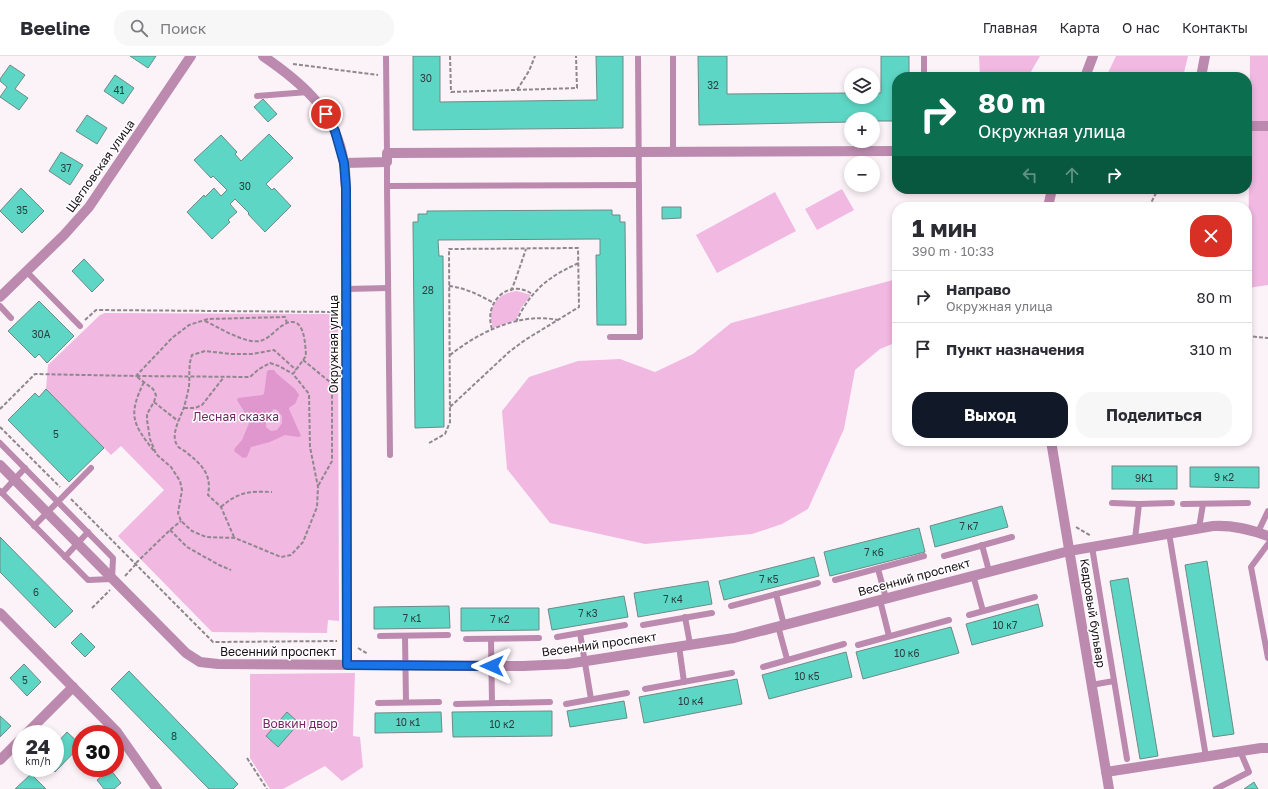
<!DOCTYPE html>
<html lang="ru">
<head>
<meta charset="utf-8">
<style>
	:root { --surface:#fff; --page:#f7f7f7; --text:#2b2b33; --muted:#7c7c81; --line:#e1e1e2; --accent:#111827 }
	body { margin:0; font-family:"Golos Text",sans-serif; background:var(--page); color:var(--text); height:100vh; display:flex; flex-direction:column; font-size:15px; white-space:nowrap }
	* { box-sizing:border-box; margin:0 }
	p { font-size:13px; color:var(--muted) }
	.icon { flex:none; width:22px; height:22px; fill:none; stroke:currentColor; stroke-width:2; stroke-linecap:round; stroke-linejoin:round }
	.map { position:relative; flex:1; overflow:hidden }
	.details { position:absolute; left:892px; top:146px; width:360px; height:244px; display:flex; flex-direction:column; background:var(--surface); border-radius:16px; box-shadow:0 2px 6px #0003 }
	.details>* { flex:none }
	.guide { position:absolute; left:892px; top:16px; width:360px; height:122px; border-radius:16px; box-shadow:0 2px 6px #0003; background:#0b6e4f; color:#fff; overflow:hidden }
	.fabs { position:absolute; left:844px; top:12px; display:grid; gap:8px }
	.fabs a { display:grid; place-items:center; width:36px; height:36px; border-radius:50%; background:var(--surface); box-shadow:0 2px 6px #0003; font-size:20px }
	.speed { position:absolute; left:12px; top:669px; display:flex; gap:8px; font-size:20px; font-weight:700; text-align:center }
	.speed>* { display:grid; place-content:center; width:52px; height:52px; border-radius:50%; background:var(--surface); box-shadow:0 2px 6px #0003; line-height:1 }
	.speed small { font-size:10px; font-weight:400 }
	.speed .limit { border:6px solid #d22; background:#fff; color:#111 }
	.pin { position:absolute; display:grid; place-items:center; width:34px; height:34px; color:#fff; margin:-17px; border:2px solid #fff; border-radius:50%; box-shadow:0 1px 4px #0007 }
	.me { position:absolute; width:44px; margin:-22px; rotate:270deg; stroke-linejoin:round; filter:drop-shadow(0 0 3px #0008) }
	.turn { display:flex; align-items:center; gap:14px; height:84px; padding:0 20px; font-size:18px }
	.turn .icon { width:52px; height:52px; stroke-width:2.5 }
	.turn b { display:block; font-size:28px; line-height:34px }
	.lanes { display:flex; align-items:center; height:38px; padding:0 20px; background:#0003; justify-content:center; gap:20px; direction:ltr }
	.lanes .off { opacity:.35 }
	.round { display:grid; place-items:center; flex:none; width:42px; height:42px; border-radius:16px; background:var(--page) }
	.head { display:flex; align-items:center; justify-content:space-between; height:68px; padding:0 20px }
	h1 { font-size:24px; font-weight:700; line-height:30px }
	.primary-button { display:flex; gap:8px; margin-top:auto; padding:8px 20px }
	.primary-button a { flex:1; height:46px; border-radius:16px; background:var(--accent); color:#fff; font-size:16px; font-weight:700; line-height:46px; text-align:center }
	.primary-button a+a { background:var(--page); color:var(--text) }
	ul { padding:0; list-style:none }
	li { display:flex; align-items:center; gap:12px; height:52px; padding:0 20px; border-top:1px solid var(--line) }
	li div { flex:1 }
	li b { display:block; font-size:15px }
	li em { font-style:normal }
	header { display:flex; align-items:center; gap:24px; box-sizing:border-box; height:56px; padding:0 20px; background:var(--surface); border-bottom:1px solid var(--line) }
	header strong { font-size:19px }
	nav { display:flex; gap:22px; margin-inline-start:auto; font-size:14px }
	.search { width:280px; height:36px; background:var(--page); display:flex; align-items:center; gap:10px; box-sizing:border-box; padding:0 14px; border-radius:16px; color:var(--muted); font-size:15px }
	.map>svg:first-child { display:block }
</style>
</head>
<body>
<header>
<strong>Beeline</strong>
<div class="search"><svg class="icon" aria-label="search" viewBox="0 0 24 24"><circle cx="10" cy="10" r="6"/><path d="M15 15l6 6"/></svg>Поиск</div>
<nav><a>Главная</a><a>Карта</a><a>О нас</a><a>Контакты</a></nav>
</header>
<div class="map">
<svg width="1268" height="733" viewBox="0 0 1268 733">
	<rect width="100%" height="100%" fill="#fcf3f9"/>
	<!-- green -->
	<g fill="#f1b8e2">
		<path d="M979,0H1040L1028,21H980Z"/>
		<path d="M1116,0H1188L1183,21H1106Z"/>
		<path d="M1250,0H1268V229L1248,232Z"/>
		<path d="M842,133L854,154L817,174L805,153Z"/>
		<path d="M775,136L796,175L717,217L696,179Z"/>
		<path d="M897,223V286L880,293L855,314L844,373L808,453L782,468L752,478L645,488L550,467L507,413L502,355L529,321L578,305L620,303L655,316L693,298L731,267Z"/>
		<path d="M517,235L531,239L521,252L516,264L493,272C486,252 497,237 517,235Z"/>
		<path d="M105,257L338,258L339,565L328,564L327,577L212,576L118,480L164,434L121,390L111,399L46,333L48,309L100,259Z"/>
		<path d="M355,617L353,680L360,681L363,711L342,725L325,710L283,733H270L250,702V618Z"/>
	</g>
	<!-- water -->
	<path fill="#e097ce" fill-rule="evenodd" d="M269,314H274L276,317L295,333L299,339L295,348L290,351L289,353L301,380L298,381L285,379L270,386L251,391L247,401L243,402L234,395L235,392L242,384L250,365L237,344L238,342L262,339L264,338L267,315ZM274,353L277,354L282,360V367L277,374L271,375L266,371C266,363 269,358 274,353Z"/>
	<!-- building -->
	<g fill="#5ed6c5" stroke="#6d8a85">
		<path d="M130,0H156L148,12Z"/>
		<path d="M413,0H440V46L597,44L596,0H623V72L413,74Z"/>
		<path d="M698,0H727V38L851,37V41H873V37H881V0H909V21H897V65H873V63H851V66L699,69Z"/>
		<path d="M10,9L25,19L15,33L28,42L19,54L0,41L7,31L0,25V23Z"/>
		<path d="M115,19L134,32L123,48L104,35Z"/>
		<path d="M263,43L277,58L268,66L254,51Z"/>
		<path d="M87,59L107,72L97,88L76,75Z"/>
		<path d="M269,78L293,102L266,128L272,134L274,132L291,150L265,176L248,158L249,157L235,143L230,148L237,156L228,164L230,166L212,183L187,156L204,139L205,141L214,132L221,140L227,134L213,120L211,122L194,104L221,79L237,96L235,98L241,105Z"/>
		<path d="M61,96L83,109L70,129L49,115Z"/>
		<path d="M21,132L44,155L22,177L0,155Z"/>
		<path d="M662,151H681V162L662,163Z"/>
		<path d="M612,154V159H620V166H625L626,269H597L596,199H600V183L438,184L439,200H443L444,371L415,372L413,166H418V158H427V155Z"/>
		<path d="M84,203L104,224L92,236L72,215Z"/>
		<path d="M39,245L74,280L47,307L39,298L35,302L8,275Z"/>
		<path d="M46,333L104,392L69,426L8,364L35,337L39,341Z"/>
		<rect x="1112" y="410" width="65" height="23"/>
		<path d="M1190,411H1259V432L1190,431Z"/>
		<path d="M1002,450L1008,471L935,491L930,470Z"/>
		<path d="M919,472L925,496L830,520L824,496Z"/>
		<path d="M0,481L73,555L55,572L0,516Z"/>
		<path d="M814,501L819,520L724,544L719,525Z"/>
		<path d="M1207,505L1234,678L1213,681L1185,509Z"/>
		<path d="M1128,522L1158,700L1140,703L1110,525Z"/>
		<path d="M708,525L712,548L638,561L634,537Z"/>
		<path d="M624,540L628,561L552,574L548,553Z"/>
		<path d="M1038,548L1043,570L972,589L966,568Z"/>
		<path d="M449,550L450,572L374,573V551Z"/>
		<path d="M461,552H539V574L461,575Z"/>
		<path d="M951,571L959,597L863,623L856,596Z"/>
		<path d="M81,577L95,591L85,601L71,587Z"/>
		<path d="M846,596L852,621L769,643L762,619Z"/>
		<path d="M24,608L41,626L27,640L10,622Z"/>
		<path d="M129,615L238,728L233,733H209L111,633Z"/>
		<path d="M737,623L742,648L644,667L639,641Z"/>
		<path d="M624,645L627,662L570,671L567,655Z"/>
		<path d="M552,655V680L453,681L452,656Z"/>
		<path d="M287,656L299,667L278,691L266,680Z"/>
		<path d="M441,656L442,676L375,677V657Z"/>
		<path d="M0,660L11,670L0,681Z"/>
		<path d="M67,676L81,689L55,716L52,712H55V689Z"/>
		<path d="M110,713L121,727L114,733H104L97,724Z"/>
		<path d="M31,718L46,733H15Z"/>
		<path d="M1254,726L1258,733H1244Z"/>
	</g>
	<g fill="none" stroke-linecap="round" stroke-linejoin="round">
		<!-- path -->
		<g stroke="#90878d" stroke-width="2" stroke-dasharray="4 2" stroke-linecap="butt">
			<path d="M450,0L451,36L577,32L576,0"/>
			<path d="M293,8L378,19"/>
			<path d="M517,34L529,15L535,0"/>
			<path d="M1149,151L1158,133"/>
			<path d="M449,230C466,232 479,239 494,247"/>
			<path d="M511,235L515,225L526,193"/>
			<path d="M85,264L96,254L337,256"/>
			<path d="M205,265C218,271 245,288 260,285C268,283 274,276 280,271C304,254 305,284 306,300L293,318L309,338L310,391L318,431L317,451L303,486L291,499L281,501L235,482L206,481L192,475L181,465L178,457L182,434L180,425L171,411L156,398L150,383L147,364V358L154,346L156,339L153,333L136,320L250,321L259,313L270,307L279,310L293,318"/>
			<path d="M516,266C530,235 549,220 579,207"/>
			<path d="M492,273C483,246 509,222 532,238"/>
			<path d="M1247,280L1268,282"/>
			<path d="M450,299C479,276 520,256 558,264"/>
			<path d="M303,304L330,326L332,331V405L318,430"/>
			<path d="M144,326C128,359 132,367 154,395"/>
			<path d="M154,346L178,365"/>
			<path d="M184,352H195L202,349L224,321"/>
			<path d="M0,353L35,318L136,320L172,282L189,269L208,263L285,261L287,267"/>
			<path d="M0,371L60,431"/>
			<path d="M429,387L445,378L450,366L449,193L578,192L579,251L525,284L509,296L450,351"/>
			<path d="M71,443L213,586L337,585"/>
			<path d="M221,451C238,436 249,435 272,436"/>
			<path d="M1076,471L1091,480"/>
			<path d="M170,474L187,491L219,509L231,514"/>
			<path d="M234,481L221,451L208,439C212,418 202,409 186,396C184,394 178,392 177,389C170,378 181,361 184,351C186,344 188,336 189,330C190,319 188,310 192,299L205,295L232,298H252L274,294L296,314"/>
			<path d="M136,507L170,474L181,465"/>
			<path d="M125,520L136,508"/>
			<path d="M92,552L110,534"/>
			<path d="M358,592L368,598"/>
			<path d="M247,702L267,733"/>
		</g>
		<!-- service -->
		<g stroke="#bb8aae" stroke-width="6">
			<path d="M386,0L387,97"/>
			<path d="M673,0V95"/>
			<path d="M924,0V21"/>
			<path d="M257,40L308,36"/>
			<path d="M387,106V130"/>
			<path d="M26,215L80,270"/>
			<path d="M346,233L388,232"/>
			<path d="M0,250L11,262"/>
			<path d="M610,281H640L638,0"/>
			<path d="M0,387L113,502L112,523L88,524L0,435"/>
			<path d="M390,399L387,130L639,129"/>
			<path d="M2,437L25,412"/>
			<path d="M1112,447L1139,448L1172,447"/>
			<path d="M1183,448L1248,447"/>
			<path d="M34,470L91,412"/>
			<path d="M1199,472L1203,448"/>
			<path d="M1258,476L1268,455"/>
			<path d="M1169,477L1206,701"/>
			<path d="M1135,483L1139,448"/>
			<path d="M1268,488L1251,511L1268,602"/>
			<path d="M982,489L989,515"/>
			<path d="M1092,491L1127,703"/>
			<path d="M944,500L1012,481"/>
			<path d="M65,501L88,476"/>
			<path d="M878,513L886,542"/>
			<path d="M973,519L983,555"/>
			<path d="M835,524L924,500"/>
			<path d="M776,538L784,569"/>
			<path d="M880,544L889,580"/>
			<path d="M731,550L818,527"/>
			<path d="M969,559L1035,541"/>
			<path d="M685,561L690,588"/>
			<path d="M643,569L712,557"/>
			<path d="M778,570L787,603"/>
			<path d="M580,577L591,643"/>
			<path d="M380,580L448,579"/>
			<path d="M405,580L406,646"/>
			<path d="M557,581L625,569"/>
			<path d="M466,583L539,582"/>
			<path d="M491,583L492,647"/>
			<path d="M858,589L949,564"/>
			<path d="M679,590L684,626"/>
			<path d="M763,611L844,588"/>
			<path d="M1091,629L1114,625"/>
			<path d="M645,633L732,617"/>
			<path d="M378,647L439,646"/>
			<path d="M456,648L550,646"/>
			<path d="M566,648L627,637"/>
			<path d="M1216,733L1249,716L1240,695"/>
		</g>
		<!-- minor -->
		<g stroke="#bb8aae" stroke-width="10">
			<path d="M263,0C304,28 336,56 344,107C346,115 345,124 346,132L347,609"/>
			<path d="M1085,21L1093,0"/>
			<path d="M1201,21L1205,0"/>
			<path d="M1247,70H1268"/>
			<path d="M344,107L387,106V97L897,95"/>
			<path d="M1048,151L1052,133"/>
			<path d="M0,241L64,179L89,151L191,0"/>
			<path d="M1051,385L1109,733"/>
			<path d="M0,409L186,597L200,606L218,608L523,610L567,608L734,582L1069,495L1213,470C1233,469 1249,473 1268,480"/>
			<path d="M0,557L117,676L157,733"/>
			<path d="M26,678L73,631"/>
			<path d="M0,704L21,683"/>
			<path d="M1106,716L1261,692H1268"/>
		</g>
	</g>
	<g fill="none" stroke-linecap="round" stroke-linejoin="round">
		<!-- route casing -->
		<g stroke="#114b97" stroke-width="10">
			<path id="route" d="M326,58L335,75L344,107L346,132L347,609L492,610"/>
		</g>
		<!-- route -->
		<use href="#route" stroke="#1a73e8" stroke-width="7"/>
	</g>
	<g text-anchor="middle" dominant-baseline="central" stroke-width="3" stroke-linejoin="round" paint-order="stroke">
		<!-- number labels -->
		<g font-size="10" fill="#294141">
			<text x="426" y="22">30</text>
			<text x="713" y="29">32</text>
			<text x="119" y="34">41</text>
			<text x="66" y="112">37</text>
			<text x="245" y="130">30</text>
			<text x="22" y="154">35</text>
			<text x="428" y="234">28</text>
			<text x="41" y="278">30А</text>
			<text x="56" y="378">5</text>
			<text x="1224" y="421">9 к2</text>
			<text x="1144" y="422">9К1</text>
			<text x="969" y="470">7 к7</text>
			<text x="874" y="496">7 к6</text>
			<text x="769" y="523">7 к5</text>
			<text x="36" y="536">6</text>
			<text x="673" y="543">7 к4</text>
			<text x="588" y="557">7 к3</text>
			<text x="412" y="562">7 к1</text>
			<text x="500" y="563">7 к2</text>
			<text x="1005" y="569">10 к7</text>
			<text x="907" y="597">10 к6</text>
			<text x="807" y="620">10 к5</text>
			<text x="25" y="624">5</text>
			<text x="691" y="645">10 к4</text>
			<text x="408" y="666">10 к1</text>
			<text x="502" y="668">10 к2</text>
			<text x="174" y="680">8</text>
		</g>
		<!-- street labels -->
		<g font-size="12" fill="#170f15" stroke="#fff">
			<text transform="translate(100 110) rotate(-55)">Щегловская улица</text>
			<text transform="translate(333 288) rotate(-90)">Окружная улица</text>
			<text transform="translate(914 521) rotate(-15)">Весенний проспект</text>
			<text transform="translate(1093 557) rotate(81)">Кедровый бульвар</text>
			<text transform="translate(599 588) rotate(-8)">Весенний проспект</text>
			<text x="278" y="595">Весенний проспект</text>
		</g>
		<!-- park labels -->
		<g font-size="12" fill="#772367" stroke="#fff">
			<text x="236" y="360">Лесная сказка</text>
			<text x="300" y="667">Вовкин двор</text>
		</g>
	</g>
</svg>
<div class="fabs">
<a><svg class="icon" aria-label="layers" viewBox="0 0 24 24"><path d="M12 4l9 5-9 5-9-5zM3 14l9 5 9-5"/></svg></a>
<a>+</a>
<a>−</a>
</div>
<div class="speed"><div>24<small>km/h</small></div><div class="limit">30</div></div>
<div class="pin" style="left:326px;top:58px;background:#d93025"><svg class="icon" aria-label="arrive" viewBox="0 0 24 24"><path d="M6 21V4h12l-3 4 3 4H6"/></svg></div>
<svg class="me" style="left:492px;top:610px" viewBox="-20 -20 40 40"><path d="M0-17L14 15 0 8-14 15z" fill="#1a73e8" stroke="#fff" stroke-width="4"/></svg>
<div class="guide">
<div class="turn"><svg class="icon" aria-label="right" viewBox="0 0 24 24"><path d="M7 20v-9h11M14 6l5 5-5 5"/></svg><div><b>80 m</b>Окружная улица</div></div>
<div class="lanes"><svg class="icon off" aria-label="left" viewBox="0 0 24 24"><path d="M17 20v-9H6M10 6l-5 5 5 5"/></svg><svg class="icon off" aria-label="ahead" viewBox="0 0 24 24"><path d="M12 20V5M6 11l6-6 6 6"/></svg><svg class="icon" aria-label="right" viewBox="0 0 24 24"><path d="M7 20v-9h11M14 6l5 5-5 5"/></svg></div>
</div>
<section class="details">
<div class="head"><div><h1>1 мин</h1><p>390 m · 10:33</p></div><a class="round" style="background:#d93025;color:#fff"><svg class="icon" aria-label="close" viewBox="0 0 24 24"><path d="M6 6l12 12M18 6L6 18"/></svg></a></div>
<ul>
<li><svg class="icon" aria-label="right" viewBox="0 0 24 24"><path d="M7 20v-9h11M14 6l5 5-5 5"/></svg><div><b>Направо</b><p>Окружная улица</p></div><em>80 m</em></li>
<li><svg class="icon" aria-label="arrive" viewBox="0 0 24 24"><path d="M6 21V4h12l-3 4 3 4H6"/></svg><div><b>Пункт назначения</b></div><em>310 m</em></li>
</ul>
<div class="primary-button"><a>Выход</a><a>Поделиться</a></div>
</section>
</div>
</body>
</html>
